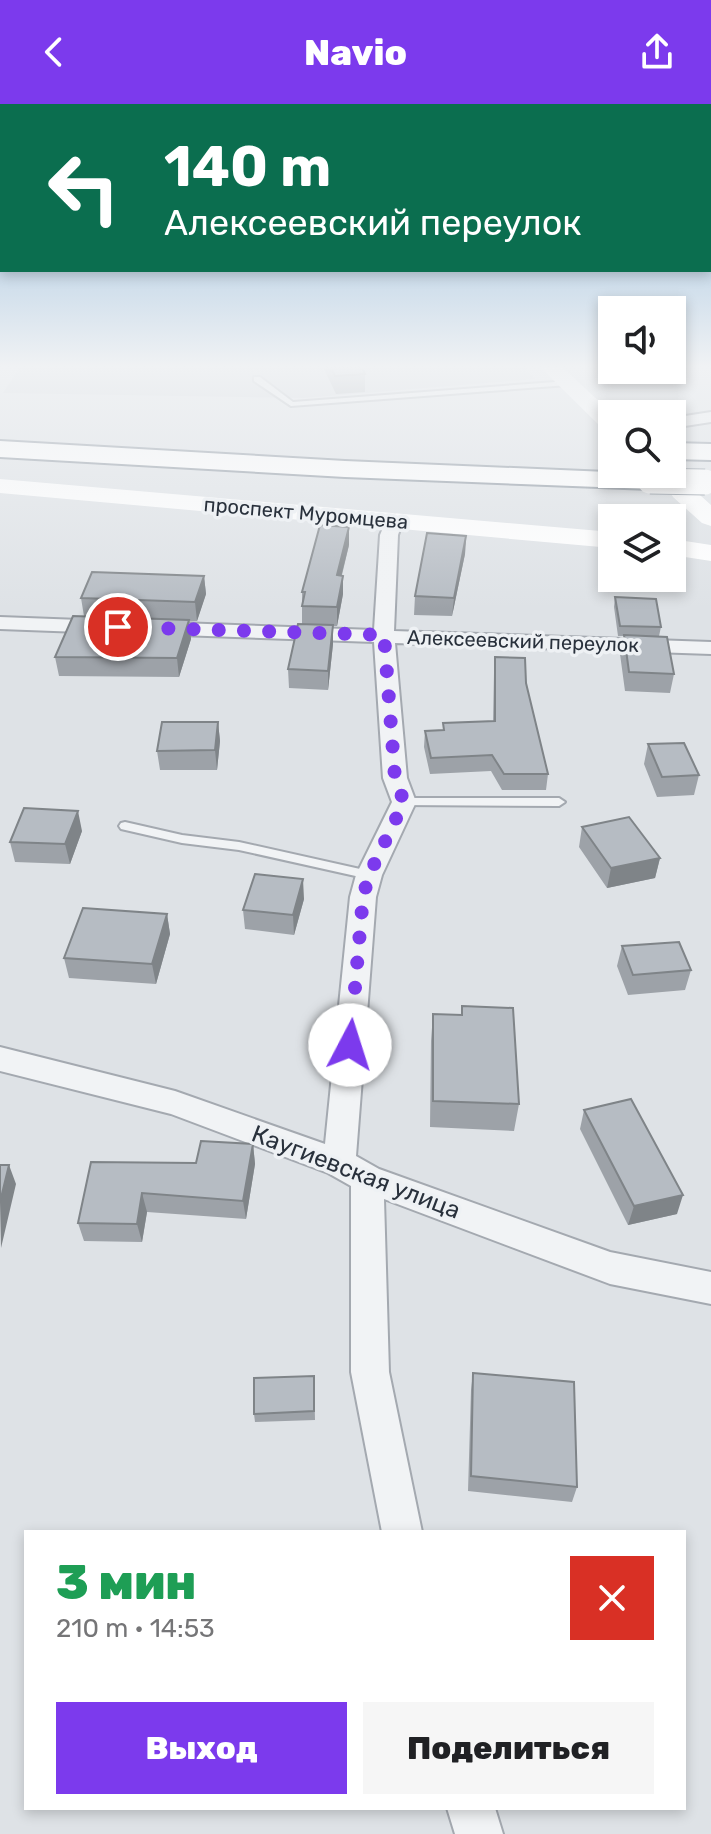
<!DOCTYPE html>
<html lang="ru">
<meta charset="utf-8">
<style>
:root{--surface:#fff;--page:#f6f6f6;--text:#202124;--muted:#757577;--accent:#7c3aed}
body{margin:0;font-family:Rubik,sans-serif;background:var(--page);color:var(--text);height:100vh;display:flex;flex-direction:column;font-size:30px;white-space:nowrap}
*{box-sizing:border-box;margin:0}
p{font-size:26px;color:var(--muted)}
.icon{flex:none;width:44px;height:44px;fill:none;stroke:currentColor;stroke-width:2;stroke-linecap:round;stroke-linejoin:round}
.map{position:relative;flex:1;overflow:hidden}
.side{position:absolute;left:24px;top:1426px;width:662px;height:280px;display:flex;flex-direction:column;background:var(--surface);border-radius:0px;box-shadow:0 4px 12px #0003}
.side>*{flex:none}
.top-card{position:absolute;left:0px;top:0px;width:712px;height:168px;box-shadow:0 4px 12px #0003;background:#0b6e4f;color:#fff;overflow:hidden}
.buttons{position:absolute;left:598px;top:192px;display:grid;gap:16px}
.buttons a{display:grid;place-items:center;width:88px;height:88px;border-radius:0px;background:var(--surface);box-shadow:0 4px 12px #0003;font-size:40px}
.pin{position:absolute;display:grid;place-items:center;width:68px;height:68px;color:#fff;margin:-34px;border:4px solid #fff;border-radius:50%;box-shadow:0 2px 8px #0007}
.me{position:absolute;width:88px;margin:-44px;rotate:5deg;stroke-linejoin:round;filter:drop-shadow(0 0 6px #0008)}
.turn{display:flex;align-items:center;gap:28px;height:168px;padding:0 32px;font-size:36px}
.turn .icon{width:104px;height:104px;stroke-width:2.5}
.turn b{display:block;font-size:56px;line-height:68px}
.round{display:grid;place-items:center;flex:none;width:84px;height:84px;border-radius:0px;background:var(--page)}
.headline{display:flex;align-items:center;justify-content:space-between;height:136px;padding:0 32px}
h1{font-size:48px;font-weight:800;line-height:60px;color:#1e9e55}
.primary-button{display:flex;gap:16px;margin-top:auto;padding:16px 32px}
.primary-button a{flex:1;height:92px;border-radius:0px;background:var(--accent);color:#fff;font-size:32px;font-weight:800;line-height:92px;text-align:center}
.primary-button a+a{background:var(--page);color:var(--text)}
header{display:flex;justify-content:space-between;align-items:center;height:104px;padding:0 32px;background:var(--accent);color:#fff;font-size:36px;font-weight:800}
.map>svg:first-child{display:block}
</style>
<header><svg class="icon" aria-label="back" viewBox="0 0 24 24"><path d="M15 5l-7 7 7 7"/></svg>Navio<svg class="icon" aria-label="share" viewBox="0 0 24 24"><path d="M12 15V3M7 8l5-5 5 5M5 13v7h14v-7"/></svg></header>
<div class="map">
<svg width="711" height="1730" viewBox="0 0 711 1730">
<rect width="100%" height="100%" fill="#dee2e6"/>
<path fill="#cdd2d8" d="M20 263H524L535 275 303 294 3 289Z"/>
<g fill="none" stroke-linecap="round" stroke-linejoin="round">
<defs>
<path id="lane" d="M254 273H260L293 298 568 277 572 279 568 281 291 302 254 277Z
M404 694H559L565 698 559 702 400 701 398 698Z
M125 718 182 731 239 738 369 767 375 771 369 775 239 746 182 739 121 725 119 722 121 719Z"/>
<path id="street" d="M711 308V318L672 324V314Z
M394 411 403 416 398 431 394 527 711 538V550L395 539 407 674 416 698 382 771 376 793 356 1052 379 1065 610 1148 711 1168V1200L610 1180 384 1095 389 1268 422 1428H382L351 1268V1082L328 1069 171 1010 0 967V943L175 987 325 1040 350 793 356 771 392 698 383 674 374 538 152 530 142 524 152 518 374 526 380 431 388 412Z
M0 513 107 517 117 523 107 529 0 525Z
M447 1704H495L503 1730H455Z"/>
<path id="highway" d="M0 337 345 357 654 370 663 377 659 383 650 385 345 373 0 353Z
M672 339 711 340V356L672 355Z"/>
</defs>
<use href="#lane" stroke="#a4a9b0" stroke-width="4"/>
<use href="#street" stroke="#a4a9b0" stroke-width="4"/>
<use href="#highway" stroke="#87919c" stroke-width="4"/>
<use href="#lane" fill="#f1f3f5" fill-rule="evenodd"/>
<use href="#street" fill="#f1f3f5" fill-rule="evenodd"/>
<path fill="#fff" fill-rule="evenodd" d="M540 263H562L613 310 612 328 604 326Z
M0 375 612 428V444L0 389Z
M682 381 691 383 711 401V422L702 419 673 393 670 388 673 383Z
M672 435 711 441V457L672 451Z"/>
<use href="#highway" fill="#fff" fill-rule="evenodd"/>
<defs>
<path id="highway-bridge" d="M650 377 705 378"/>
</defs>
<use href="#highway-bridge" stroke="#87919c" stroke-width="27" stroke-linecap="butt"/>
<use href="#highway-bridge" stroke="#fff" stroke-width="25"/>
</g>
<path fill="#9da2a8" d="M323 263H362L365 270V288L336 290Z
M466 432 465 450 452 512 414 511 415 492Z
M349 441 342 471 343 472V490L337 522H333V540L328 586 289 584 288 565 302 520V488Z
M204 472 206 490 197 517H189L191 535 179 573 59 572 55 553 84 512 81 494Z
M615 493 661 523 659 532 674 570 670 589 625 587 620 550 624 532H618L614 503Z
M495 553 526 579 548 670 546 686H502L491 667 430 670 424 643 425 627 443 626 493 618 494 569Z
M218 618 220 637 217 666H160L157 647Z
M648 640 699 671 694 691 657 693 644 660Z
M582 723 660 754 655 774 607 784 579 743Z
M82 727 70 760 15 758 10 738Z
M304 795 294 831 245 825 243 806Z
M167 810 170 830 156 880 69 874 64 854Z
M622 842 691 866 685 886 628 891 617 862Z
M462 902 519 1000 514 1027 430 1023 431 937 433 910 461 911Z
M584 1006 677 1110 628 1121 580 1025Z
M253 1040 255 1060 246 1115 147 1108 142 1138 84 1137 78 1119 196 1059Z
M473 1269 577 1383 572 1398 468 1387 471 1286Z
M314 1272 315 1316 255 1318 254 1310Z"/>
<path fill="#7f8488" d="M349 423V441L337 489V471Z
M466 432 465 450 452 512 454 494Z
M204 472 206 490 197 517 195 498Z
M343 472V490L337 522V503Z
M189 516 191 535 179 573 177 554Z
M333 521V540L328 586V567Z
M218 618 220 637 217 666 215 646Z
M78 707 82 727 70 760 65 740Z
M660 754 655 774 607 784 611 764Z
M303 775 304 795 294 831 293 811Z
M167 810 170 830 156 880 152 860Z
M253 1040 255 1060 246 1115 243 1097Z
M9 1061 16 1080 1 1144 0 1098Z
M142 1089 147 1108 142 1138 137 1120Z
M683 1091 677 1110 628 1121 634 1102Z"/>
<path fill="#b6bcc3" stroke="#7f8488" stroke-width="2" d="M331 263H362L365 270 335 272Z
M320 421 349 423 337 471 343 472 337 503 302 502 305 488H302Z
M427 429 466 432 454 494 415 492Z
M92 468 204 472 195 498 81 494Z
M615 493 656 495 661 523 620 522Z
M73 512 189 516 177 554 55 553Z
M298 520 333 521 328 567 288 565Z
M624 531 667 533 674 570 629 568Z
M495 553 525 554 526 579 548 670H504L492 651 431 654 425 627 444 626 443 619 495 617Z
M162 618H218L215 646 157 647Z
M684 639 699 671 662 673 648 640Z
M24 704 78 707 65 740 10 738Z
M629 713 660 754 611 764 582 723Z
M255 770 303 775 293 811 243 806Z
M83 804 167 810 152 860 64 854Z
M679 838 691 866 633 871 622 842Z
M462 902 513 904 519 1000 433 997V910L462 911Z
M631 995 683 1091 634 1102 584 1006Z
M201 1037 253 1040 243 1097 142 1089 137 1120 78 1119 91 1058 196 1059Z
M0 1061H9L0 1098Z
M473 1269 574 1278 577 1383 471 1372Z
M314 1272V1307L254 1310V1274Z"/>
<linearGradient id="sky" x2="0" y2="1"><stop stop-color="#89b4d9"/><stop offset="0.52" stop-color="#f0f2f4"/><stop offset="1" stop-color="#f0f2f4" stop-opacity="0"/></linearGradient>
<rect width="711" height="505" fill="url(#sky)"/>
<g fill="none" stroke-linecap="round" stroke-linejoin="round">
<path stroke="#7c3aed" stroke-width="14" stroke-dasharray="0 25.2" d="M118 523 384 531 395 674 404 698 369 771 363 793 350 941"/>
</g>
<g text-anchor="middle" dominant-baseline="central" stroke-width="7" stroke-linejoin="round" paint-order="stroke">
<g font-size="20" fill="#29313c" stroke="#eef1f4">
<text transform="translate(306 409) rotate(5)">проспект Муромцева</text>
<text transform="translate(523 537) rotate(2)">Алексеевский переулок</text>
</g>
<g font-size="24" fill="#29313c" stroke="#eef1f4">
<text transform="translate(356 1068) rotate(21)">Каугиевская улица</text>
</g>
</g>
</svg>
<div class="buttons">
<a><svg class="icon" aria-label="sound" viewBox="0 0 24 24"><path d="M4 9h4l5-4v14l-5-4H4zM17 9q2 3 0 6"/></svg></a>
<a><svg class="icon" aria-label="search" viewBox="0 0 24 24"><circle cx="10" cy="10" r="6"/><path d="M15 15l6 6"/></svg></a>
<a><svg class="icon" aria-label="layers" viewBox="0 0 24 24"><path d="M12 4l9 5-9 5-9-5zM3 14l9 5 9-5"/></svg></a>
</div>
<div class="pin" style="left:118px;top:523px;background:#d93025"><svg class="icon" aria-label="arrive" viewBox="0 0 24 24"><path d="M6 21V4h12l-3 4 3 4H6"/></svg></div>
<svg class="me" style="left:350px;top:941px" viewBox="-20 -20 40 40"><circle r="19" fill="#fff"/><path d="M0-13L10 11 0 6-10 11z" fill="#7c3aed"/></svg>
<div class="top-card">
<div class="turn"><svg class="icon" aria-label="left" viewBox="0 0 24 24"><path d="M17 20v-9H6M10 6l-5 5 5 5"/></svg><div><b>140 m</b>Алексеевский переулок</div></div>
</div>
<section class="side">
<div class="headline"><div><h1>3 мин</h1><p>210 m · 14:53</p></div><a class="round" style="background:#d93025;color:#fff"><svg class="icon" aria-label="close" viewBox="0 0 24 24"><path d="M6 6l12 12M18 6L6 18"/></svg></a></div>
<div class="primary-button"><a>Выход</a><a>Поделиться</a></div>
</section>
</div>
